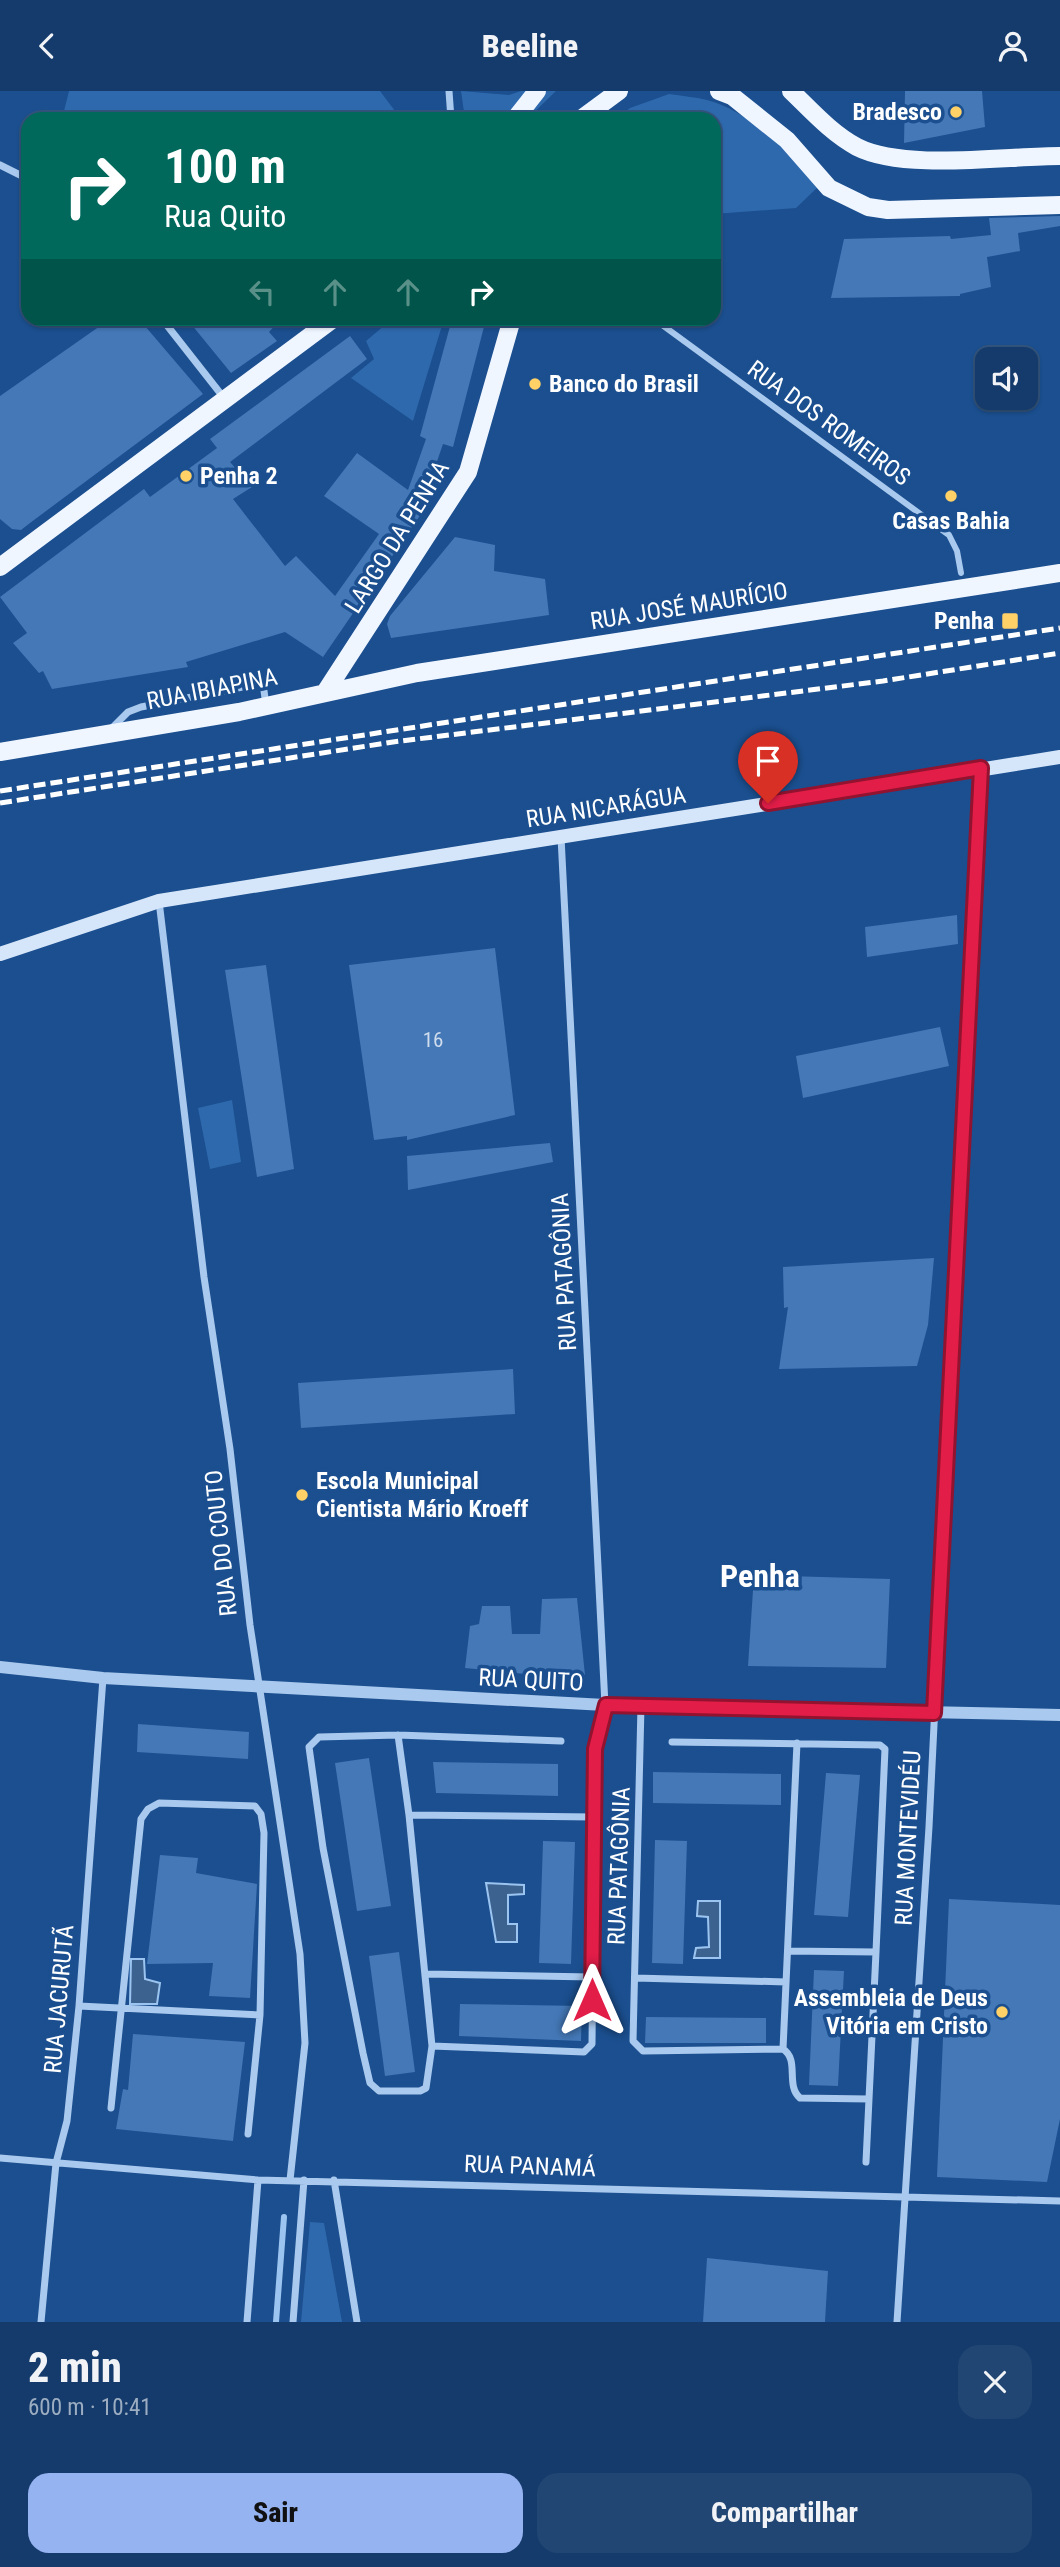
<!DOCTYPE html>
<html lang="pt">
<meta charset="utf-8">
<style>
:root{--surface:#143b6b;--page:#214673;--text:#f1f3f6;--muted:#9dadc1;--line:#33557e;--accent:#95b2f1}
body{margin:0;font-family:"Roboto Condensed",sans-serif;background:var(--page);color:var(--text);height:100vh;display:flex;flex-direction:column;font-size:26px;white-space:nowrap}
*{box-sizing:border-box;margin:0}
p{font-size:23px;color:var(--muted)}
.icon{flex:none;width:38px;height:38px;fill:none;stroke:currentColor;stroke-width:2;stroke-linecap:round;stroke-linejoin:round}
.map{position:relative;height:2231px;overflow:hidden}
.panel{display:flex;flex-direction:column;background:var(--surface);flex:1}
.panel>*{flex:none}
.guide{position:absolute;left:21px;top:21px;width:700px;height:214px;border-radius:21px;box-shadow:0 2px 5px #0004,0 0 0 2px var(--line);background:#00695c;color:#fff;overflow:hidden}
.controls{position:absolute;left:975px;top:256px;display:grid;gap:14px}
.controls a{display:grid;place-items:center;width:63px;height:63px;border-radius:14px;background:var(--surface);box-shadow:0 2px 5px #0004,0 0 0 2px var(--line);font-size:35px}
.pin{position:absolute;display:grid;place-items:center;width:60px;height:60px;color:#fff;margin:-72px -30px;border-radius:50% 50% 50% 0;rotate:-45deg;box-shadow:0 0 7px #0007}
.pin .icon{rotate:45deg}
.me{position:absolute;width:77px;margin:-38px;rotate:0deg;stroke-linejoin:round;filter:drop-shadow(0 0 5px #0008)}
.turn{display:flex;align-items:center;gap:24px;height:147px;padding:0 28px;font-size:32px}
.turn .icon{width:91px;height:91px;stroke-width:2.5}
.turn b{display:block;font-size:49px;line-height:60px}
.lanes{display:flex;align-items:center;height:66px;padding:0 28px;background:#0003;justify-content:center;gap:35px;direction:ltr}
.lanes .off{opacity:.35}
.round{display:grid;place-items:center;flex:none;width:74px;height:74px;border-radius:21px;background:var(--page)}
.head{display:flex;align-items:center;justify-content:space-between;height:119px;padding:0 28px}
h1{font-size:42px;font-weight:800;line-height:52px}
.action{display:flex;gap:14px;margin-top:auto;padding:14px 28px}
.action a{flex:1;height:80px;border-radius:21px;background:var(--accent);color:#111;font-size:28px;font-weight:800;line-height:80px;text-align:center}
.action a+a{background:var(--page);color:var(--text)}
header{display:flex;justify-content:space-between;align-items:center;height:91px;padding:0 28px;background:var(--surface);font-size:32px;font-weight:800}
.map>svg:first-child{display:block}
</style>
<header><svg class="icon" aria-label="back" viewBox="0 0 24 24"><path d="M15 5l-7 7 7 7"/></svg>Beeline<svg class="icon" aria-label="person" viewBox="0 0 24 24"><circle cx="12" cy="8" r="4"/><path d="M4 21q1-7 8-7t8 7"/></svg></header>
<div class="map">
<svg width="1060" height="2231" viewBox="0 0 1060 2231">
<rect width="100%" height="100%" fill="#1b4f8f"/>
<path fill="#2e69ad" d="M69 0H380L401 28H62Z
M461 0 509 4 521 0H556L527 28H465Z
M669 3C682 5 695 6 707 9 750 20 791 63 819 95L796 117 714 123V28H616L630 17Z
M392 228H444L413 330 351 287 374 268 366 250Z
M232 1009 241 1071 210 1078 198 1017Z
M310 2131 324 2132 342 2231H301Z"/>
<path fill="#3c6290" stroke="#9cc4f0" stroke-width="2" d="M486 1792 524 1794V1803L508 1804V1833H517V1851H496Z
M698 1810H720V1867H694L696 1857 709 1856 708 1826 697 1825Z
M131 1868H144L145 1888 160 1892 157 1913H130Z"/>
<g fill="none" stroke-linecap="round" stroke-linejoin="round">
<path stroke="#9cc4f0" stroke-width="6" d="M276 2231 284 2126"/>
</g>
<path fill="#4478b7" d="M905 0H982L985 36 904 52Z
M1060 125V135L1018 142 1020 160 987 166 991 196 960 203V205L831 207 844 148 950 145 951 148 991 144 989 127Z
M110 228H139L203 303 30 432 21 439 12 438 0 428V305Z
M187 228H281L269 241 277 250 231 282Z
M452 228H486L453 356 443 353 432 385 413 416 421 423 323 566 285 541 186 571 188 576 52 598 43 580 39 582 13 552 27 542 0 506 144 398 150 406 217 357 210 348 350 245 367 268 230 371 252 396 233 408 285 475 296 465 335 505 379 443 324 405 357 362 408 399 426 348 420 345Z
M455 446 495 454 494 480 545 488 549 524 391 547 387 533 390 525Z
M957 824 958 853 867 866 865 836Z
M495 857 515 1024 407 1049V1045L374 1049 349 874Z
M266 874 294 1078 257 1086 225 879Z
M940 936 949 975 803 1007 796 965Z
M550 1052 553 1071 408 1099 407 1065Z
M934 1167 928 1234 917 1275 779 1278 788 1216 784 1217 783 1176Z
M513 1278 515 1323 301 1337 298 1292Z
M754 1484 890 1488 886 1577 748 1575Z
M577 1507 585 1584H535L465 1577 470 1535 479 1533 482 1515H510L512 1543H540L542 1508Z
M138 1633 249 1641 248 1668 137 1661Z
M369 1667 391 1815 357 1820 335 1672Z
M433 1671 558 1673V1705L436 1702Z
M653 1681 781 1683V1714L653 1712Z
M826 1682 860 1684 848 1826 814 1824Z
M655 1749 687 1750 683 1873 652 1872Z
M543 1750 575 1751 571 1873 539 1872Z
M160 1764 198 1767 196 1782 257 1793 250 1907 209 1905 213 1872 147 1873Z
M949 1808 1060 1814V2028L1047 2091 937 2086Z
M399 1861 415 1981 385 1985 369 1865Z
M814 1879 844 1880 838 1995 809 1994Z
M460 1913 582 1915 581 1950 459 1945Z
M646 1926 766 1927V1952H645Z
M133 1943 245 1951 233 2050 116 2038 123 1998 128 1999Z
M707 2167 828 2180 825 2231H703Z"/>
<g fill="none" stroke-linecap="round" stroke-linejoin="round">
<path stroke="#a9c9ee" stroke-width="6" d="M654 228 949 444 957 460 961 482"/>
<path stroke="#a9c9ee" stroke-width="7" d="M449 0 451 28
M0 74 28 88
M162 228 224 307
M110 639 128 621 141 616 263 592 266 615
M561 746 605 1614 595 1658 592 1953 584 1961 432 1955 426 1997 420 2000H379L370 1992 363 1962 323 1757 309 1656 319 1646 398 1644 561 1650
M159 810 204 1186 230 1358 250 1534 300 1863 305 1952 290 2089
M641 1615 633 1950 643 1960 783 1958
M398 1644 409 1724 432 1955
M672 1651 880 1654 885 1658 876 1861 788 1860
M797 1652 783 1958C800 1969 785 1994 800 2007L869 2008
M409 1724 593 1726
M426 1883 592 1886
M635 1887 786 1891
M79 1915 260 1924
M111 2017 141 1728 148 1718 159 1712 255 1715 261 1723 264 1742 260 1924 248 2043
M0 2067 258 2089 1060 2110
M866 2071 876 1861
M334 2089 357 2231
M41 2231 56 2072 67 2030 79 1915 103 1587
M247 2231 258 2089
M293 2231 304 2089
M897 2231 929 1736 981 678"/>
<path stroke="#a9c9ee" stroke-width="12" d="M0 1576 103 1587 605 1614 1060 1624"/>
<path stroke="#d6e6fa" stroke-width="14" d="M0 863 159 810 1060 666"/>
<path stroke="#f0f6ff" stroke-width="18" d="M719 0 732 5 787 49 829 97 868 116 888 119 1060 114
M791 0C811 19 831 42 857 56 904 80 1005 65 1060 65
M515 28 537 0
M581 28 619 0
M0 476 333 228
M326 600 468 381 512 228
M0 661 239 621 417 582 1060 482"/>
<path stroke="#fff" stroke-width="5" stroke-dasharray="12 5" stroke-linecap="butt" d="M0 700 1060 537
M0 712 393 651 883 590 1060 562"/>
</g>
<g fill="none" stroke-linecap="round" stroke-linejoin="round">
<defs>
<path id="route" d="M592 1909 595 1658 606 1614 934 1622 981 677 768 712"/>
</defs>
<use href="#route" stroke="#92132f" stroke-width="18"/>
<use href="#route" stroke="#e11d48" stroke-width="12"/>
</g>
<g fill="#ffd166" stroke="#1b4f8f" stroke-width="2.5">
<circle cx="956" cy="21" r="7"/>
<circle cx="535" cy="293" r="7"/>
<circle cx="186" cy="385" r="7"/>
<circle cx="951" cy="405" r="7"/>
<rect x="1001" y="521" width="18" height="18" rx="3.5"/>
<circle cx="302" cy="1404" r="7"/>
<circle cx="1002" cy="1921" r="7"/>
</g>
<g text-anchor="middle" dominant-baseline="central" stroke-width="7" stroke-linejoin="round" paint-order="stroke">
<g font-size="21" fill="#d0dded">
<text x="433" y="949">16</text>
</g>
<g font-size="24" font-weight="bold" fill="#fff" stroke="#1b4f8f" text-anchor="end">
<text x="942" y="21">Bradesco</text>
<text x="549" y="293" text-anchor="start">Banco do Brasil</text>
<text x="200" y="385" text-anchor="start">Penha 2</text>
<text x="951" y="430" text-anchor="middle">Casas Bahia</text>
<text x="994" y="530">Penha</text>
<text x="316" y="1390" text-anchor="start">Escola Municipal<tspan x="316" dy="28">Cientista Mário Kroeff</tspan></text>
<text x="988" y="1907">Assembleia de Deus<tspan x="988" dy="28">Vitória em Cristo</tspan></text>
</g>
<g font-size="24" fill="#fff" stroke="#1b4f8f">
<text transform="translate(829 332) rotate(36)">RUA DOS ROMEIROS</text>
<text transform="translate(397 446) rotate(-58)">LARGO DA PENHA</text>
<text transform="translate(689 515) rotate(-9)">RUA JOSÉ MAURÍCIO</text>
<text transform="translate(212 598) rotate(-11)">RUA IBIAPINA</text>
<text transform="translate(606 716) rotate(-9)">RUA NICARÁGUA</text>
<text transform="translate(564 1181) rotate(-93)">RUA PATAGÔNIA</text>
<text transform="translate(221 1452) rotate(-96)">RUA DO COUTO</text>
<text transform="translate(531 1589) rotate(3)">RUA QUITO</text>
<text transform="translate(908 1747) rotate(-87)">RUA MONTEVIDÉU</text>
<text transform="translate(619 1775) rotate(-88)">RUA PATAGÔNIA</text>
<text transform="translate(59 1908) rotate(-85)">RUA JACURUTÃ</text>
<text transform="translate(530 2075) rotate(2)">RUA PANAMÁ</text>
</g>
<g font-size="32" font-weight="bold" fill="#fff" stroke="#1b4f8f">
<text x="760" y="1485">Penha</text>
</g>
</g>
</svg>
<div class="controls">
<a><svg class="icon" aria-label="sound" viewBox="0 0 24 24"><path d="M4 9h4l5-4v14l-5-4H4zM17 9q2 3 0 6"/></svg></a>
</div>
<div class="pin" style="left:768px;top:712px;background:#d93025"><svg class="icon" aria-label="arrive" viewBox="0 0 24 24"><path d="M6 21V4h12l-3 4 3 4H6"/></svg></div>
<svg class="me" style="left:592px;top:1909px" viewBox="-20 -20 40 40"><path d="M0-17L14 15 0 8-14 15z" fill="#e11d48" stroke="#fff" stroke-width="4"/></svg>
<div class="guide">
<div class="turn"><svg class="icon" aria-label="right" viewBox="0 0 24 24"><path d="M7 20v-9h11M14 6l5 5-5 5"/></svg><div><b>100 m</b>Rua Quito</div></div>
<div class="lanes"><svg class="icon off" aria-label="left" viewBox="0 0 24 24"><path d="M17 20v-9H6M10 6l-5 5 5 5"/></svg><svg class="icon off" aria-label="ahead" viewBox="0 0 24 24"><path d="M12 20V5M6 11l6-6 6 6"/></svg><svg class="icon off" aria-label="ahead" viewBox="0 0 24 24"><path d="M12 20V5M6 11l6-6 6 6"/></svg><svg class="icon" aria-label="right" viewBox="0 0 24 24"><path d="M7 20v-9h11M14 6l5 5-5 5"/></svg></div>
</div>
</div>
<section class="panel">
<div class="head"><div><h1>2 min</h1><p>600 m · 10:41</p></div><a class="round"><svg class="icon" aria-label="close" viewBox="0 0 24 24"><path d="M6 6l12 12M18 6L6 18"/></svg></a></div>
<div class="action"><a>Sair</a><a>Compartilhar</a></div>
</section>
